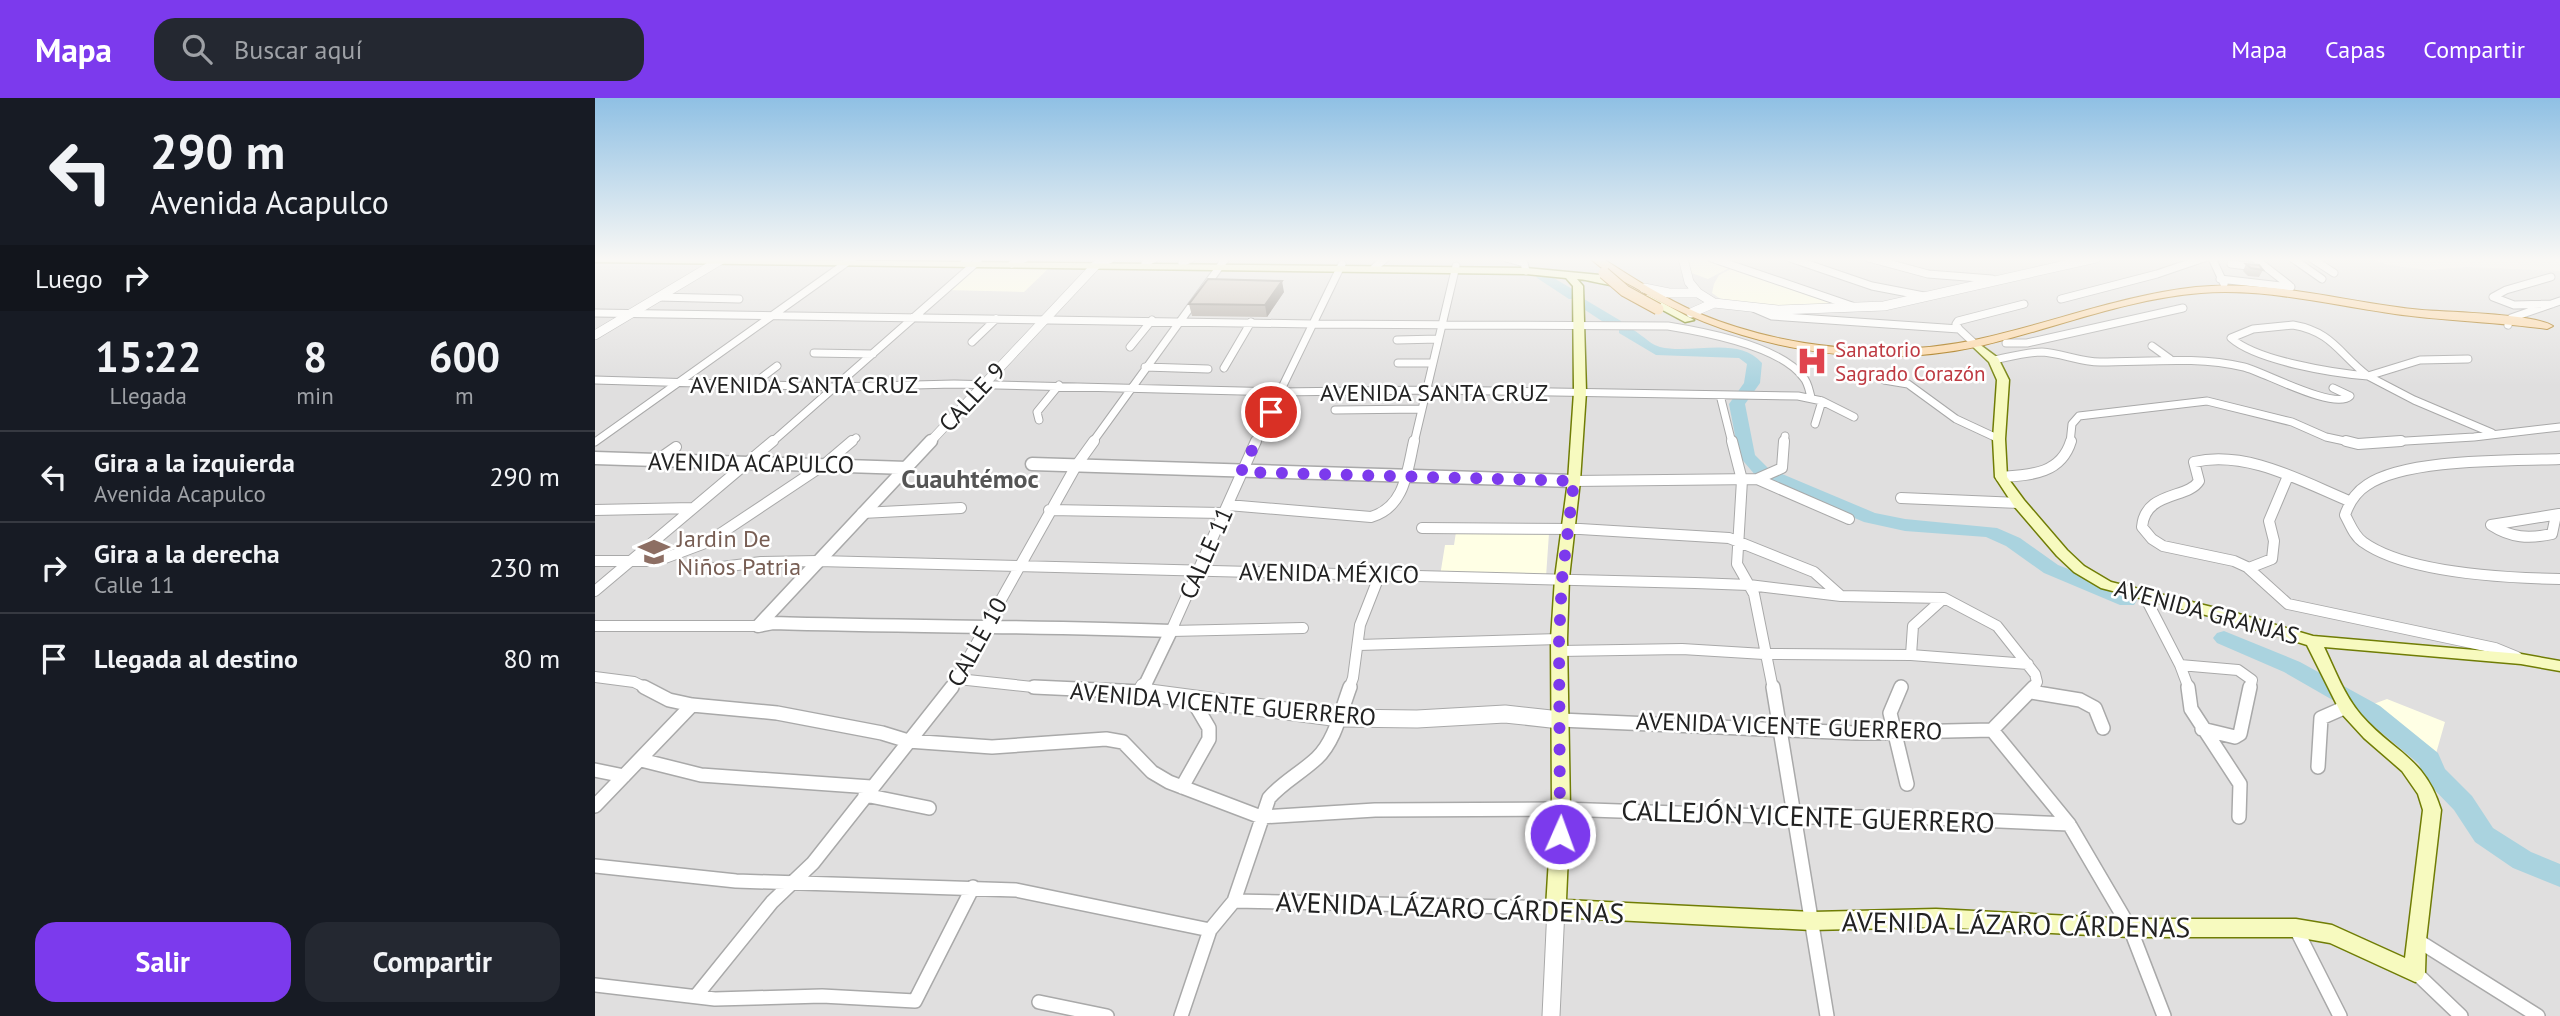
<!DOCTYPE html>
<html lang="es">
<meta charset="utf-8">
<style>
:root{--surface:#171b24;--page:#242831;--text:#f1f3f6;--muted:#9ea1a6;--line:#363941;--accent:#7c3aed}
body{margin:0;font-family:"PT Sans",sans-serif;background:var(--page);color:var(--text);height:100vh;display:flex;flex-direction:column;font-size:26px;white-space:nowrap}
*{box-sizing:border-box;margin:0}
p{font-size:23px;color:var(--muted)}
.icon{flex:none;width:38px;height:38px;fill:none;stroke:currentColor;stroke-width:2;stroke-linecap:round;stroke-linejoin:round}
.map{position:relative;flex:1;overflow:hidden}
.panel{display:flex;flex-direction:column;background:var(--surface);width:595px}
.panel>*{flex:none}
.hud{background:#171b24;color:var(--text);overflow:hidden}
.pin{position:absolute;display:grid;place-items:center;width:60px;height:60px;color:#fff;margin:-30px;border:4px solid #fff;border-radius:50%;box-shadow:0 2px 7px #0007}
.me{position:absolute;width:77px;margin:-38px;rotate:2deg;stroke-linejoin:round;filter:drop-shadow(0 0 5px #0008)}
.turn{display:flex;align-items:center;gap:24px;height:147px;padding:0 35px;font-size:32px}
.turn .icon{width:91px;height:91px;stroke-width:2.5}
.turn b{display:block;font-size:49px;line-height:60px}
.then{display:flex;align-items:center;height:66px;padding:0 35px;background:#0003;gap:14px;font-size:26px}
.eta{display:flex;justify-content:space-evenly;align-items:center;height:119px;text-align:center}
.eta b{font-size:42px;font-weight:700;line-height:49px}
.action{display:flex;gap:14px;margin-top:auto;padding:14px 35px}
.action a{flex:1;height:80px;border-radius:21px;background:var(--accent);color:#fff;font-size:28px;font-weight:700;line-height:80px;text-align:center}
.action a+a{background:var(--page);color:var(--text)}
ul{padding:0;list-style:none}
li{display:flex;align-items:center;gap:21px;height:91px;padding:0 35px;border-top:2px solid var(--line)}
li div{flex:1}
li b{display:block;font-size:26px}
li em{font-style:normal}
header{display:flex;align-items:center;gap:42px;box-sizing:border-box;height:98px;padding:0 35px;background:var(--accent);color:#fff}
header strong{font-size:33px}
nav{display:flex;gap:38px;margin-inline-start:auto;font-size:24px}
.search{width:490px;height:63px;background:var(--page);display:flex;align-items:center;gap:18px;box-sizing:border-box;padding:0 24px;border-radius:21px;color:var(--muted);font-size:26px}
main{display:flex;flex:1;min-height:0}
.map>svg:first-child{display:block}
</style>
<header>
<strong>Mapa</strong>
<div class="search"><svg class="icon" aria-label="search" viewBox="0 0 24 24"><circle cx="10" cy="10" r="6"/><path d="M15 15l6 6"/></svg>Buscar aquí</div>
<nav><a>Mapa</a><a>Capas</a><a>Compartir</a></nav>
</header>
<main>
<section class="panel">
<div class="hud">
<div class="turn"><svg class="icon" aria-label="left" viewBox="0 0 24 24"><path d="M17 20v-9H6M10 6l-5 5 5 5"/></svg><div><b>290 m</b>Avenida Acapulco</div></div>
<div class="then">Luego<svg class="icon" aria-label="right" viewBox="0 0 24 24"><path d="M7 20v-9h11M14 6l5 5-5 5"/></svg></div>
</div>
<div class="eta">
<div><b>15:22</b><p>Llegada</p></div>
<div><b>8</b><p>min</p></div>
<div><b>600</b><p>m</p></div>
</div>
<ul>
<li><svg class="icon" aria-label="left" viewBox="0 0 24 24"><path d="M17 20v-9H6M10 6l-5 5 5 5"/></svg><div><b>Gira a la izquierda</b><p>Avenida Acapulco</p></div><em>290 m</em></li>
<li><svg class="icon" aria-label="right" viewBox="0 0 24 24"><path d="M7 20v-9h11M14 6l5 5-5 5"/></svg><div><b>Gira a la derecha</b><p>Calle 11</p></div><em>230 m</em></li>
<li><svg class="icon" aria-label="arrive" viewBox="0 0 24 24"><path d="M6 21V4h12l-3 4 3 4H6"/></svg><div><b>Llegada al destino</b></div><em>80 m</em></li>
</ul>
<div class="action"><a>Salir</a><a>Compartir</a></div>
</section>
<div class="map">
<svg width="1965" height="918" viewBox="0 0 1965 918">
<rect width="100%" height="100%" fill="#f2efe9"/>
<path fill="#e0dfdf" d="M0 160H1773L1794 167 1833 172 1871 169 1965 173V918H0Z"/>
<path fill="#ffffe5" d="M1091 160H1113L1138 168 1113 181 1094 174Z
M381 167 456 168 429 194 351 192Z
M1140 169 1257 209 1188 210 1127 202 1117 195 1119 186 1124 177Z
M861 434 954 435 951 479 845 478 850 447H859Z
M1792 601 1850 624 1840 659 1773 608Z"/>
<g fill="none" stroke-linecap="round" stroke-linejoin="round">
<path fill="#aad3df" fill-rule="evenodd" d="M947 173 984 195V201H974L942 180 941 177Z
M989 201 1026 223V228C1042 229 1051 245 1065 249 1097 257 1143 237 1167 265L1165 285 1150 306 1160 357 1173 370 1280 415 1310 421 1402 430 1425 440 1463 467 1539 497 1542 502 1539 507H1525L1449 475 1411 448 1391 439 1310 433 1269 424 1161 378 1144 358 1134 306 1149 285 1152 266 1144 260 1061 257 1024 235V230L1016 229 984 208V202Z
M1629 533 1705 564 1785 608 1843 655 1850 671 1877 698 1898 730 1936 754 1965 766V789L1918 770 1880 744 1859 712 1830 682 1824 666 1769 620 1689 574 1622 545 1618 540 1622 535Z"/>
<defs>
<path id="minor-far2" d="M911 160 929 165 931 173
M1116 160 1260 209
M1195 160 1277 188 1329 198
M1274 160 1333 176 1397 181
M1617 160 1629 186
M1659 160 1694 187
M1697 160 1727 181
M1716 160 1739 175
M369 165 375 160
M550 165 560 160
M587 165 597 160
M417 166 431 160
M1636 166 1661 169
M779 170 791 160
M1956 179 1911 192 1898 199 1919 207 1957 206
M1625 181 1696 189
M63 199 144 201
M1466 201 1562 176 1609 160
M1156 209 1177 218 1364 231
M0 215 717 226 1073 228C1110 234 1185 248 1208 279 1213 284 1214 292 1216 299
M1698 227C1738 234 1744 256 1773 278 1738 275 1662 263 1636 240L1658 231Z
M1913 227 1916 220 1965 203
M1364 231 1361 226 1363 223 1429 206
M1364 231 1380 246
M802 242 843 241
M377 244 401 221
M1411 245H1432L1588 210
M1557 248 1575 261
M535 249 557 222
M219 255 278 256
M1399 262C1414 259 1432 254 1447 254 1466 255 1485 264 1505 264 1554 264 1601 258 1649 269 1669 274 1740 313 1755 298L1738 290
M803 265H838
M550 269 613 271
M629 270 656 224
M1773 278 1819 302 1897 335
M1773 278 1825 262 1873 261
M0 282 240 289 359 286 686 294 832 292 1203 298 1227 303 1220 326
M1289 282 1313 286 1361 321 1404 341
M157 287 182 268
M1125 297 1137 345
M1227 303 1259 319
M740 312 826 311
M444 322 442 314 464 287
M0 344 258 160
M176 345 383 163
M255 345 261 340
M497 345 631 160
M660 345 747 166
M819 345 861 168
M1189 345 1190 338
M1475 345 1477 326 1484 318 1612 303 1697 324 1731 339 1759 345
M1777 345 1879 339 1965 329"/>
<path id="minor-far1" d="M661 343 576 533 708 530
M1137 343 1147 382 1142 466 1159 496 1178 591
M1751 343 1763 346 1806 343
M1965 361C1916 363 1812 360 1772 387 1761 394 1754 405 1750 417 1755 426 1759 438 1768 444 1811 475 1912 480 1965 481
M61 363 81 349
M1406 379C1436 377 1466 376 1476 343
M1162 381 1187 370 1189 343
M979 383 1162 381 1254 421
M1306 400 1424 405
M1754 403C1706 383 1652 352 1599 364L1604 383C1593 401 1550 393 1547 429L1557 441 1568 448 1639 463 1652 469 1693 506 1900 550 1922 559
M633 407 776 419C810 409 812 374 819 343
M0 412 98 410
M454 412 628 415
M267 415 366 410
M1896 427C1916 440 1934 441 1957 436L1961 417
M1896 427 1964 416
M827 430 985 431 1134 440 1219 474 1246 498
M0 463H62L113 444 230 366 257 343
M119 470 166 464 223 463 1100 485 1154 487 1246 498 1349 500 1402 528 1440 576 1442 584 1438 591
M1654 470 1677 461 1679 443 1674 423 1693 378
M0 493 178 343
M1550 499 1585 567 1594 591
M0 528H163
M764 547 964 541
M965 553 1087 551 1169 556 1316 557 1433 566
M1316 557 1318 528 1349 500
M1585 567 1643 572 1657 582 1655 591
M0 579 39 584 53 591
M363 581 457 591
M356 591 481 368 499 343
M754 591 758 580 765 527 785 476"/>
<path id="minor" d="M49 589 74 602 97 607 182 615 287 635 313 643 397 649 511 641 528 644 557 674 574 684 666 719 780 712 966 711 1198 719H1312L1474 726
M439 589 547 594
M1178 589 1232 918
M1306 589 1295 615 1312 686
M1439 589 1397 632 1474 726 1535 830 1569 918
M1593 589 1596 611 1645 686 1644 719
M1436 594 1485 602 1500 610 1508 630
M965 622 1261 635 1397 632
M1607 631 1640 639 1645 636 1655 589
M46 662 106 677 276 689
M1723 669 1726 620 1751 609
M0 672 29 678
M587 689 614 641V630L597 601
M270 697 334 710
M0 708 97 607
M0 768 141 783 421 792 615 832
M639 803 961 810
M1701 831 1745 918
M1822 842 1943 918
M1820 874 1866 918
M0 887 120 901 227 898 320 903 378 789
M101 898 177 804 218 765 357 589
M444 904 512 918
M586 918 615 832 639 803 674 700C688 684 706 675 722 660 740 643 746 613 755 589"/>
<path id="tertiary-far2" d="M1088 160 1094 184 1103 195 1119 205 1183 212 1289 208 1501 160
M1049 190 1074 195H1103
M1096 215 1119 205
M0 237 129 160
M334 345 501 167 516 160"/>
<path id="tertiary-far1" d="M0 360 312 370
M437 366 979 383
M163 528 178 525C311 529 443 528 576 533L548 591
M163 528 336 343"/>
<path id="tertiary" d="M549 589 547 594 745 620 822 621 910 616 965 622
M956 918 961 810"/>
<path id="secondary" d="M0 160 931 170 1005 177 1026 184V188C1012 188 997 182 982 181L988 188 991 294 985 383 974 480 972 541 975 711 971 802 1217 814 1341 811 1535 821H1701L1737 827 1810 860 1828 712 1823 696 1807 673 1769 640 1746 615 1712 547 1634 523 1506 490 1479 474 1462 458 1419 408 1400 379 1398 341 1402 282 1394 264 1375 246 1380 243 1403 260 1414 282 1410 341 1412 379 1429 402 1472 452 1489 468 1516 484 1637 514 1718 538 1926 556 1965 563V573L1926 566 1729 549C1740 572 1749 597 1766 617 1798 654 1830 659 1846 712L1831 842 1830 874 1827 881 1820 884 1735 845 1701 839H1535L1341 829 1217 832 961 819 954 816 951 810 957 711 956 541 960 480 973 383 979 294 978 188 971 180 931 176 0 164Z
M1047 197H1053L1099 222 1090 224 1047 201Z"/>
<path id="primary" d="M995 160H1007C1038 180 1069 200 1103 215 1189 251 1294 261 1384 241 1457 225 1527 197 1601 189 1677 181 1752 205 1827 212 1852 214 1942 216 1958 228L1952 231C1901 224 1850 223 1800 216 1735 207 1671 190 1606 195 1530 201 1458 231 1385 248 1270 274 1139 250 1039 189 1024 181 1007 172 995 160Z"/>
</defs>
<use href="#minor-far2" stroke="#a9a9a9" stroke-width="9"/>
<use href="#minor-far1" stroke="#a9a9a9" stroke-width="12"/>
<use href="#minor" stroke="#a9a9a9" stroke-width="16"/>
<use href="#tertiary-far2" stroke="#a9a9a9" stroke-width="10"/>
<use href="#tertiary-far1" stroke="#a9a9a9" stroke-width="15"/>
<use href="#tertiary" stroke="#a9a9a9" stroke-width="19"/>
<use href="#secondary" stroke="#707d05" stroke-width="3"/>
<use href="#primary" stroke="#a06b00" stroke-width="2"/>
<use href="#minor-far2" stroke="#fff" stroke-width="7"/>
<use href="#minor-far1" stroke="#fff" stroke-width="10"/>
<use href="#minor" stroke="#fff" stroke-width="13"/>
<use href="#tertiary-far2" stroke="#fff" stroke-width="9"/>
<use href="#tertiary-far1" stroke="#fff" stroke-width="12"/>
<use href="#tertiary" stroke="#fff" stroke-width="17"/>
<use href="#secondary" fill="#f7fabf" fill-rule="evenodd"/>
<use href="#primary" fill="#fcd6a4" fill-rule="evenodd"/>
<defs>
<path id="primary-bridge" d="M1009 175 1030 193 1063 211"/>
</defs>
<use href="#primary-bridge" stroke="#a06b00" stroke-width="13" stroke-linecap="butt"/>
<use href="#primary-bridge" stroke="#fcd6a4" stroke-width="11"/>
</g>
<path fill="#aba49e" d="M1651 166 1668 172 1664 179 1653 178 1648 173Z
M689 194 672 219 597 218 594 206Z"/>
<path fill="#8b8681" d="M687 183 689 194 672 219 670 207Z"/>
<path fill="#c7bfb8" stroke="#8b8681" stroke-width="2" d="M1651 166 1664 167 1668 172 1656 170Z
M613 181 687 183 670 207 594 206Z"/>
<linearGradient id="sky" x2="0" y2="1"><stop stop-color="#8fc0e4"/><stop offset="0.56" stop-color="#f9f8f5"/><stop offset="1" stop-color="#f9f8f5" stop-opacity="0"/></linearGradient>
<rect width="1965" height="288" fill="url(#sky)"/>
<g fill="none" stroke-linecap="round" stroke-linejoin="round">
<path stroke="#7c3aed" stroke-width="12" stroke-dasharray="0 21.6" d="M676 314 646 374 979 383 967 481 964 541 965 736"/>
</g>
<defs>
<symbol id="hospital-bare" viewBox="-9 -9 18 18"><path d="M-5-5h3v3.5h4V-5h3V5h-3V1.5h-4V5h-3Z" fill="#e0444e" stroke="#fff" stroke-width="2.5" paint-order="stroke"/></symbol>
<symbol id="school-bare" viewBox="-9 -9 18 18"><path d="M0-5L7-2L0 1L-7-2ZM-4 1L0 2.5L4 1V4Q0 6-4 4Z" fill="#8d6e63" stroke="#fff" stroke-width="2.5" paint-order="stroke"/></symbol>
</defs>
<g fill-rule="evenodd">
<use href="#hospital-bare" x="1195" y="241" width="44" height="44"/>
<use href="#school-bare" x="37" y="432" width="44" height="44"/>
</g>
<g text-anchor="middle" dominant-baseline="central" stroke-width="5" stroke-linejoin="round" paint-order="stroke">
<g font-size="21" fill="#be3a42" stroke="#fff" text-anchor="start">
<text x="1240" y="251">Sanatorio<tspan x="1240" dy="24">Sagrado Corazón</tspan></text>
</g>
<g font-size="24" fill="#222" stroke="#fff">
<text x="209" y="286">AVENIDA SANTA CRUZ</text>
<text x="839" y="294">AVENIDA SANTA CRUZ</text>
<text transform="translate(377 299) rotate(-47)">CALLE 9</text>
<text transform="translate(156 365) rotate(1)">AVENIDA ACAPULCO</text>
<text transform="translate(611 455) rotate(-66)">CALLE 11</text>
<text transform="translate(734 475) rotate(1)">AVENIDA MÉXICO</text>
<text transform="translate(1612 514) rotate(15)">AVENIDA GRANJAS</text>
<text transform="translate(382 544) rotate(-61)">CALLE 10</text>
<text transform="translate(628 606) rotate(5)">AVENIDA VICENTE GUERRERO</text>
<text transform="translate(1194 628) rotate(2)">AVENIDA VICENTE GUERRERO</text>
</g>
<g font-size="24" fill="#785e54" stroke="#fff" text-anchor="start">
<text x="82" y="440">Jardin De<tspan x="82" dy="28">Niños Patria</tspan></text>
</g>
<g font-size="26" font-weight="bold" fill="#555" stroke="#fff">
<text x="375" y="380">Cuauhtémoc</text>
</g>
<g font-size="28" fill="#222" stroke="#fff">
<text transform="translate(1213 718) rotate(2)">CALLEJÓN VICENTE GUERRERO</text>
<text transform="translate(855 809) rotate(2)">AVENIDA LÁZARO CÁRDENAS</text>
<text transform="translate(1421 826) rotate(1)">AVENIDA LÁZARO CÁRDENAS</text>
</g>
</g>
</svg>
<div class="pin" style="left:676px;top:314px;background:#d93025"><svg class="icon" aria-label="arrive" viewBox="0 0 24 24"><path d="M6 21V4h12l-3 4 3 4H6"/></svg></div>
<svg class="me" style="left:965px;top:736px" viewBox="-20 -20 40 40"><circle r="17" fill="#7c3aed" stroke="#fff" stroke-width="3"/><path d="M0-11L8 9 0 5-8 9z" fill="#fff"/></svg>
</div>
</main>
